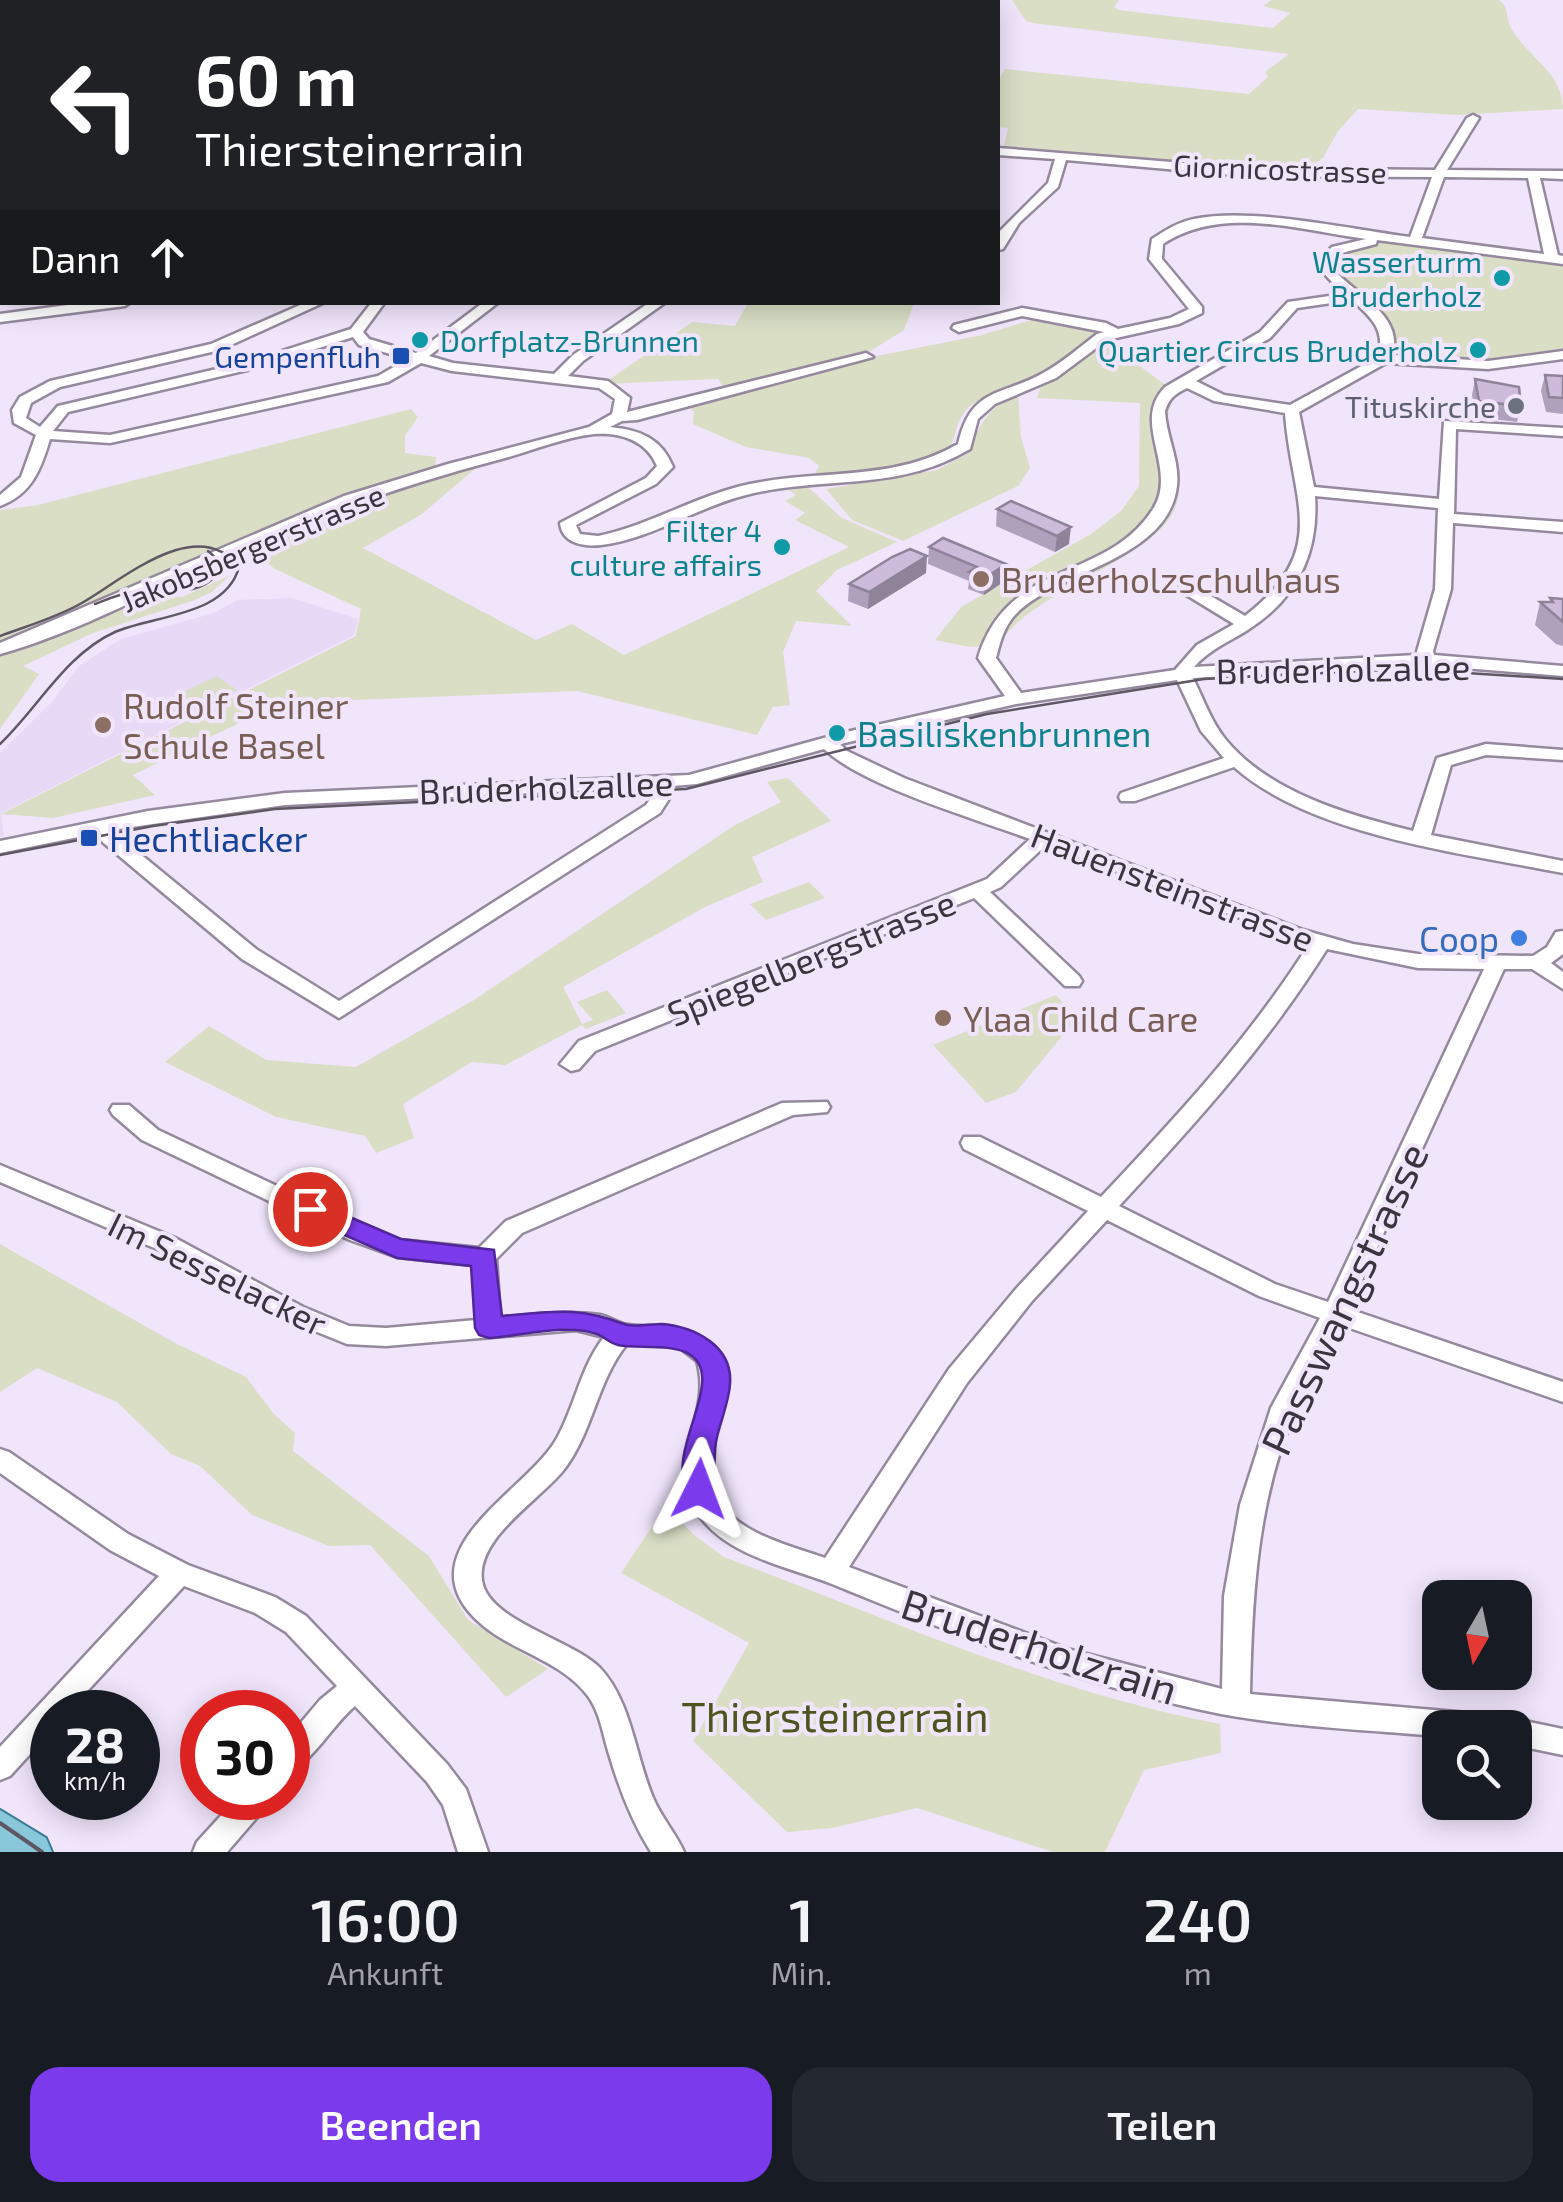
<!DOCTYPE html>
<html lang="de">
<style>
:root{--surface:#171b24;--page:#242831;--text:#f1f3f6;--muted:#9ea1a6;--accent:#7c3aed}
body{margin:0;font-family:"Exo 2",sans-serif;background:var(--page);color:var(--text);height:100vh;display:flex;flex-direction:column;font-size:38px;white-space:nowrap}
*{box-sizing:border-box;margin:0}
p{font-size:32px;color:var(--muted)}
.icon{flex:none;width:55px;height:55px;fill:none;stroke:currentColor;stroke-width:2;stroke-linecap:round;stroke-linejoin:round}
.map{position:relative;height:1852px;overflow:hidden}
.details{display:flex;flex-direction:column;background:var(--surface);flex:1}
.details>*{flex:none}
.banner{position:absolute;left:0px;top:0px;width:1000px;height:305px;box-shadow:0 5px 25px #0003;background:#202124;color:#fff;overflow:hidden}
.needle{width:65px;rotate:189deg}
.controls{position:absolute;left:1422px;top:1580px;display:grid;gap:20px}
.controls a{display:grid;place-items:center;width:110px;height:110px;border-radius:20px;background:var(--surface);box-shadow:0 5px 25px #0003;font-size:50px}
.speed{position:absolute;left:30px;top:1690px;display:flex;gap:20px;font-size:50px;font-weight:700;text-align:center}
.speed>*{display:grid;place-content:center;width:130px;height:130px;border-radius:50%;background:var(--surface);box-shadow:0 5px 25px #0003;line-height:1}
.speed small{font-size:25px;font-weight:400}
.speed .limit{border:15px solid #d22;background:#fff;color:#111}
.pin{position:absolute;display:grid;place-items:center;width:85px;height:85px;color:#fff;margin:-42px;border:5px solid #fff;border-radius:50%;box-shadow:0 2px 10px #0007}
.me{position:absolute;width:110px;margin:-55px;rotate:3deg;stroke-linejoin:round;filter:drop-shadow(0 0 8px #0008)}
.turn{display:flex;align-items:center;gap:35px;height:210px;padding:0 30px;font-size:45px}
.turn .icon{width:130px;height:130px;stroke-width:2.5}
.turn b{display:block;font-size:70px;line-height:85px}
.then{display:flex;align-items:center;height:95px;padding:0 30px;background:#0003;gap:20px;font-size:38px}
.eta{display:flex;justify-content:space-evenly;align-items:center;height:170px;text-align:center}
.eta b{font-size:60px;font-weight:600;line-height:70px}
.button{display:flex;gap:20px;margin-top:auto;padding:20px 30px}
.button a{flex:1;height:115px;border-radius:30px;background:var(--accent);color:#fff;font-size:40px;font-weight:600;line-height:115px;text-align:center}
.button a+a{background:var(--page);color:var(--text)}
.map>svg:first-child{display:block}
</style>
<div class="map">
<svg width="1563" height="1852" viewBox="0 0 1563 1852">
<rect width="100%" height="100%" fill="#f1e5fc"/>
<path fill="#e8d9f6" d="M292 598 358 619 354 635 1 813 4 836 0 837V753L51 703 79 666 121 639 214 613 237 600Z"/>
<path fill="#d9dec5" d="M1012 0H1119L1114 7 1118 10 1273 28 1290 13 1263 6 1272 0H1499C1510 8 1505 17 1511 28 1527 57 1563 72 1563 109L1458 115 1358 109 1338 131 1323 158 1307 169 1235 167 1004 146 1008 128 998 127V81L1005 69 1249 94 1268 77 1265 72 1289 54 1033 23 1026 21Z
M1375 240 1563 263V355L1488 365 1395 356 1389 334 1328 270 1337 250Z
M748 303H914L904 330 861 357 724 388 718 379 603 384 692 322 735 326Z
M1044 316 1106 327 1104 340 1175 392C1173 401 1167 412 1168 421 1169 445 1182 473 1178 498 1168 558 1037 584 998 645L970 647 935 640 961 607 1091 534 1121 511 1139 486 1140 403 1037 398 1041 386C1017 391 977 392 963 414 953 428 958 444 942 453 910 469 849 475 813 478L819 466 809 458 746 447 693 424 694 412 686 404 857 360 982 335Z
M1018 396 1021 437 1030 468 1018 486 903 541 852 520 826 489 937 470 969 453C980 424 988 406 1018 396Z
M411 409 418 417 405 436V453L436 457 435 469 477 467 422 514 363 548 536 640 572 624 624 655 849 547 795 520 805 513 785 501 796 495 789 490 808 487 842 518 897 542 837 570 816 591 852 626 796 621 783 652 790 705 773 707 757 735 577 691 327 701 245 720 133 775 155 795 53 818 1 814 356 636 361 609 275 569 250 549 149 596 182 597 229 576 212 592 192 601 93 633 23 666 39 674 0 729V510L38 505Z
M217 676 237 690 171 721 151 707Z
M788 778 831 821 752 857 763 882 705 907 563 987 582 1024 593 1020 577 1002 607 990 626 1013 586 1029 582 1025 505 1065 472 1062 403 1104 414 1138 376 1153 365 1136 276 1117 165 1062 209 1026 266 1060 356 1067 474 1000 735 825 781 802 767 782Z
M809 882 825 898 766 920 750 904Z
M1056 995 1077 1018 1016 1092 986 1103 933 1045Z
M0 1244 175 1343 246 1377 273 1413 295 1433 293 1451 429 1556 468 1620 548 1669 506 1697 370 1545 329 1546 252 1515 200 1466 171 1454 117 1402 37 1368 0 1392Z
M666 1506 694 1535 724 1557C887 1618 1049 1692 1220 1724L1221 1753 1144 1770 1105 1852H1053L917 1808 832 1828 787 1832 693 1741 749 1643 621 1573Z"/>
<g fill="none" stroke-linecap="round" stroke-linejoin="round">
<defs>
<path id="minor" d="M21 0H37L38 2H24Z
M160 0H174L175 2H162Z
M303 0H317L318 2H305Z
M0 41H2V47H0Z
M1473 115 1479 118 1447 170 1563 171V179L1540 178 1558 255 1563 256V264L1377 240 1376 244 1342 253 1334 260V270C1356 295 1405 316 1392 355L1488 361 1563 351V359L1488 369 1386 363 1299 412 1314 487 1439 499 1444 421 1563 428V436L1456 429 1454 514 1563 522V532L1453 523 1451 589 1433 651 1434 655 1563 666V676L1426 665 1193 678C1203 698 1211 722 1226 740 1270 793 1348 815 1413 831L1437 758 1486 744 1563 750V760L1486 755 1451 765 1431 835 1563 861V873C1463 853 1312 836 1234 767L1135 801H1121L1119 797 1121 793 1224 758 1201 731 1177 680 1016 704 840 744 847 751 904 778 1303 930 1353 944 1418 954 1533 956 1547 947 1556 932 1563 931V954L1551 963 1563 972V989L1532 969H1504L1349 1309 1563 1382V1402L1341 1325C1326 1352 1310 1379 1297 1407 1257 1497 1252 1597 1250 1694L1491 1715 1501 1719 1504 1725 1515 1719 1563 1729V1755L1515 1745V1728H1440V1736C1367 1730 1293 1727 1221 1714 1086 1688 958 1635 832 1584 789 1567 727 1556 699 1515 661 1458 714 1418 697 1361L679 1347 627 1344C596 1382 593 1434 562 1472 537 1502 471 1542 483 1585 494 1622 571 1640 599 1667 632 1701 635 1757 654 1800 662 1818 676 1834 684 1852H651C632 1822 619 1788 609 1754 603 1735 600 1712 588 1696 558 1656 503 1651 470 1613 412 1546 527 1490 556 1440 575 1407 580 1368 604 1337L576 1330 386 1346 347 1344 285 1319 159 1250 0 1182V1165L175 1238 303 1307 349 1326 386 1328 476 1320 473 1265 397 1257 350 1240 142 1140 113 1115 110 1110 113 1105H129L158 1130 366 1228 399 1240 479 1248 506 1221 782 1103 827 1102 830 1107 827 1112 793 1115 522 1233 496 1259 500 1318C533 1315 567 1310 600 1315 610 1317 618 1324 628 1325 640 1327 653 1325 666 1326 706 1331 731 1356 724 1398 719 1429 699 1464 715 1495 734 1533 788 1545 825 1558L949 1369 1016 1289 1088 1211 964 1149 961 1143 964 1137H980L1101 1197C1176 1117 1250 1038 1309 944L1046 845 1001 887 990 892 1079 976 1082 981 1079 986H1065L974 898 595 1051 579 1069 571 1071 560 1064 579 1041 987 879 1030 839C976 819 863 786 824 749L697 784 672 786V794L660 813 339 1018 242 959 93 834 0 853V841L148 811 285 793 689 775 842 733 1005 696 978 658C1007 559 1107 582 1153 509 1179 468 1130 423 1165 387L1260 332 1288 302 1343 294 1321 270V259L1332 247 1366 239C1301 230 1221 205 1163 244L1162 259 1202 307V313L1179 324 1107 340 1056 378 995 404 978 419 970 449C896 493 825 475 746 495 697 507 652 539 601 545 583 547 562 543 560 523L646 478 657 466C647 441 621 432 594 434 565 437 534 450 505 458 413 482 325 512 239 551 165 585 77 633 0 654V643L344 496 448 464 589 427 612 414 615 399 599 388 452 371 421 363 388 382 110 443 50 439C41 469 32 494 0 506V495L21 477 36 435 14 423 12 410 20 397 50 381 211 344 307 302H325L220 350 60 387 31 403 26 418 40 427 58 406 251 361 351 329 372 302H385L363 332 369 339 416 353 484 302H499L429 356 453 363 554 374 573 355 650 302H666L583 361 568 376 608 381 630 398 627 412 866 353 873 357 637 420 622 421 610 427C640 430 661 438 673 467L656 484 576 525 580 534 598 536C651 525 697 495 750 484 821 469 893 482 958 444 971 386 1002 397 1045 372 1063 362 1080 347 1097 334L1104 332 1022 316 959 332 952 328 954 325 1022 308 1106 323 1118 329 1170 318 1189 309 1149 259 1152 239C1166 230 1178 222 1194 219 1251 207 1350 229 1410 237L1432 177 1246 176 1066 160 1058 187 1019 223 1003 249 998 250 999 232 1048 183 1055 159 998 155V148L1246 168 1435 170 1467 118ZM1444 177 1528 178 1544 254 1422 238ZM1352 300C1371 317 1386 330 1378 357L1290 405 1224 395 1196 381 1270 338 1297 308ZM353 337 359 345 408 359 378 376 110 435 53 431 68 412 260 367ZM1187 388 1214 401 1285 413C1291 501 1332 549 1245 616L1192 585H1180V591L1234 624 1197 645 1175 670 1021 693 996 658C1000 643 1003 629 1014 616 1056 570 1168 561 1177 486 1180 461 1166 436 1165 411 1169 398 1175 394 1187 388ZM1315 496 1438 508 1435 589 1416 655 1194 667C1209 650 1228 642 1246 631 1296 600 1319 554 1315 496ZM654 787V794L646 805 339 1001 256 949 111 830 285 805ZM1327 949 1418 968 1484 969 1328 1302 1275 1284 1119 1206C1196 1123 1266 1046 1327 949ZM1107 1220 1259 1296 1320 1318 1271 1408 1240 1505 1224 1596 1222 1689 1071 1650 849 1567 967 1383 1032 1301Z
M2 176V184L0 185V177Z
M90 302H131L125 306 0 322V314Z
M0 1449 9 1452 128 1534 188 1565 275 1597 306 1616 447 1764 466 1789 488 1852H458L443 1805 427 1782 355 1706C334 1723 311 1764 288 1772V1738L320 1700 337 1686 286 1632 255 1613 184 1586 68 1712H52V1730L10 1776 0 1780V1747L159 1576 110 1550 0 1473Z
M237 1798H270L265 1808 227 1852H193L197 1842Z"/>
<path id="major" d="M0 46H2V54H0Z
M2 168V178L0 179V169Z
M0 1810 46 1838 52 1852H0Z"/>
</defs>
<use href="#minor" stroke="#95899e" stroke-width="5"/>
<use href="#major" stroke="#3b7c94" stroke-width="4"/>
<use href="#minor" fill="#fff" fill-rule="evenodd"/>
<use href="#major" fill="#89c7da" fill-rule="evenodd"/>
<path stroke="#5f5864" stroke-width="2.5" d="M95 604C108 599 121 593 135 592 170 589 203 600 224 565L208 551
M0 636C27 626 55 618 80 604 120 582 197 512 239 567 226 616 155 615 115 632 66 654 38 708 0 744
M0 855 153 826 275 809 686 789 987 714 1204 679 1403 669 1563 679"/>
<path stroke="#5f5864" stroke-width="4" d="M0 1823 42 1852"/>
</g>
<path fill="#afa1bc" d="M1545 375 1563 376V414L1546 412 1541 391Z
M1475 379 1521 406 1517 422 1476 417 1472 395Z
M1011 501 1069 544 1055 552 996 526 997 509Z
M943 538 1005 581 984 595 968 589 969 581 928 564 929 547Z
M926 573 868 609 848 601 849 584Z
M1550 598 1563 599V646L1556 644 1535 625 1540 602H1550Z"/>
<path fill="#8f8399" d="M1071 527 1069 544 1055 552 1057 536Z
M927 556 926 573 868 609 869 592Z
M1006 564 1005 581 984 595 985 578Z"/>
<path fill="#ccbbdb" stroke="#8f8399" stroke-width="2.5" d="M1545 375 1563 376V398L1549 397Z
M1475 379 1519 387 1521 406 1479 401Z
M1011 501 1071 527 1057 536 997 509Z
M943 538 1006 564 985 578 969 572 977 567 929 547Z
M910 549 927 556 869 592 849 584 892 557Z
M1550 598 1563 599V622L1540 602H1553Z"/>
<path fill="#7c3aed" stroke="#51269a" stroke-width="2.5" d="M310 1200 401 1239 494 1250 502 1316C554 1312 575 1306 624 1324 635 1328 651 1324 662 1324 695 1327 733 1346 730 1384 729 1401 721 1420 717 1437 712 1456 718 1480 709 1498L699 1501 689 1498C670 1461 698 1422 702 1385 707 1335 646 1351 618 1345 609 1343 605 1337 597 1334 567 1323 521 1336 489 1338L479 1335 475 1328 471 1266 397 1258 301 1216 297 1209 301 1203Z"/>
<g fill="#0f9aa8" stroke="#f1e5fc" stroke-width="4">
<circle cx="1502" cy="278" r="10"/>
<circle cx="420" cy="340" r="10"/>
<circle cx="1478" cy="350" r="10"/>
<circle cx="782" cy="547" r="10"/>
<circle cx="837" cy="733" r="10"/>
</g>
<g fill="#1a4fb4" stroke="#f1e5fc" stroke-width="4">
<rect x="391" y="346" width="20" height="20" rx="5"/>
<rect x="79" y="828" width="20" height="20" rx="5"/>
</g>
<circle fill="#6b7280" stroke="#f1e5fc" stroke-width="4" cx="1516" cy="406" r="10"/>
<g fill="#8d6e63" stroke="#f1e5fc" stroke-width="4">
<circle cx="981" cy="579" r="10"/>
<circle cx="103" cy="725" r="10"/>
<circle cx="943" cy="1018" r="10"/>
</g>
<circle fill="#3f7fe0" stroke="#f1e5fc" stroke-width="4" cx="1519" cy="938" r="10"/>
<g text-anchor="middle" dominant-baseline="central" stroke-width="8" stroke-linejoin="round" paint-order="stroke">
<g font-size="30" fill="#3a353e" stroke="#f1e5fc">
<text transform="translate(1280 168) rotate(2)">Giornicostrasse</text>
<text transform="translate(252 547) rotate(-23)">Jakobsbergerstrasse</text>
</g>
<g font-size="30" fill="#0d838f" stroke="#f1e5fc" text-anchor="end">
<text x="1482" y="261">Wasserturm<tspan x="1482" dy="34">Bruderholz</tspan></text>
<text x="440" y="340" text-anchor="start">Dorfplatz-Brunnen</text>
<text x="1458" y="350">Quartier Circus Bruderholz</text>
<text x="762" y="530">Filter 4<tspan x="762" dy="34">culture affairs</tspan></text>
</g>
<g font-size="30" fill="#164399" stroke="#f1e5fc" text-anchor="end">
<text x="381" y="356">Gempenfluh</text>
</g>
<g font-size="30" fill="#5b616d" stroke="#f1e5fc" text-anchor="end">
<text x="1496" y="406">Tituskirche</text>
</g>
<g font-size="35" fill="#785e54" stroke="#f1e5fc" text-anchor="start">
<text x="1001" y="579">Bruderholzschulhaus</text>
<text x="123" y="705">Rudolf Steiner<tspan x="123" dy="40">Schule Basel</tspan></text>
<text x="963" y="1018">Ylaa Child Care</text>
</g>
<g font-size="35" fill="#3a353e" stroke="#f1e5fc">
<text transform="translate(1343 668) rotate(-1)">Bruderholzallee</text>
<text transform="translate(546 786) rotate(-2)">Bruderholzallee</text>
<text transform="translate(1173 886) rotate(21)">Hauensteinstrasse</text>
<text transform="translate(811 957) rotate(-22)">Spiegelbergstrasse</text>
<text transform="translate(218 1273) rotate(26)">Im Sesselacker</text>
</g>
<g font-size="35" fill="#0d838f" stroke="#f1e5fc" text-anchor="start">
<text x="857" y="733">Basiliskenbrunnen</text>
</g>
<g font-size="35" fill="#164399" stroke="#f1e5fc" text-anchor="start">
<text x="109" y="838">Hechtliacker</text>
</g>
<g font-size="35" fill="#366cbe" stroke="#f1e5fc" text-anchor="end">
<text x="1499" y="938">Coop</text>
</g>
<g font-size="42" fill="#3a353e" stroke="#f1e5fc">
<text transform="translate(1343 1298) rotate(-65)">Passwangstrasse</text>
<text transform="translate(1040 1645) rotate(18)">Bruderholzrain</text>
</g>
<g font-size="42" fill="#4d551d" stroke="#f1e5fc">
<text x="835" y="1715">Thiersteinerrain</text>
</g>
</g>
</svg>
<div class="controls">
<a><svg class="needle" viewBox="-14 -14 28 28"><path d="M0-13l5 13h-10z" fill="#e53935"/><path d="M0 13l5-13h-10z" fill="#9ea1a6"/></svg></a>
<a><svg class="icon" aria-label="search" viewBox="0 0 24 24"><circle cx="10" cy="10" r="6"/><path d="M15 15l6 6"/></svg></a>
</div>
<div class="speed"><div>28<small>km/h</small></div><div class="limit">30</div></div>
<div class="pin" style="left:310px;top:1209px;background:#d93025"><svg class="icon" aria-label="arrive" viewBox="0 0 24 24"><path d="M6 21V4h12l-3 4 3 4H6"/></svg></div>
<svg class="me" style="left:699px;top:1489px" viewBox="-20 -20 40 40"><path d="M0-17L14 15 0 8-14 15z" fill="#7c3aed" stroke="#fff" stroke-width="4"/></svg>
<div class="banner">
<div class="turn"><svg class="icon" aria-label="left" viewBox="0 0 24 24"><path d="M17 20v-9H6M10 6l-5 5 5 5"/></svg><div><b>60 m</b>Thiersteinerrain</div></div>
<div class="then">Dann<svg class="icon" aria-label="ahead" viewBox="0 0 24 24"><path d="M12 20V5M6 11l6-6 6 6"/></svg></div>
</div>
</div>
<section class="details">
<div class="eta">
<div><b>16:00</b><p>Ankunft</p></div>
<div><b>1</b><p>Min.</p></div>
<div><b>240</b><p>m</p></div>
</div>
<div class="button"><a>Beenden</a><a>Teilen</a></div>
</section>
